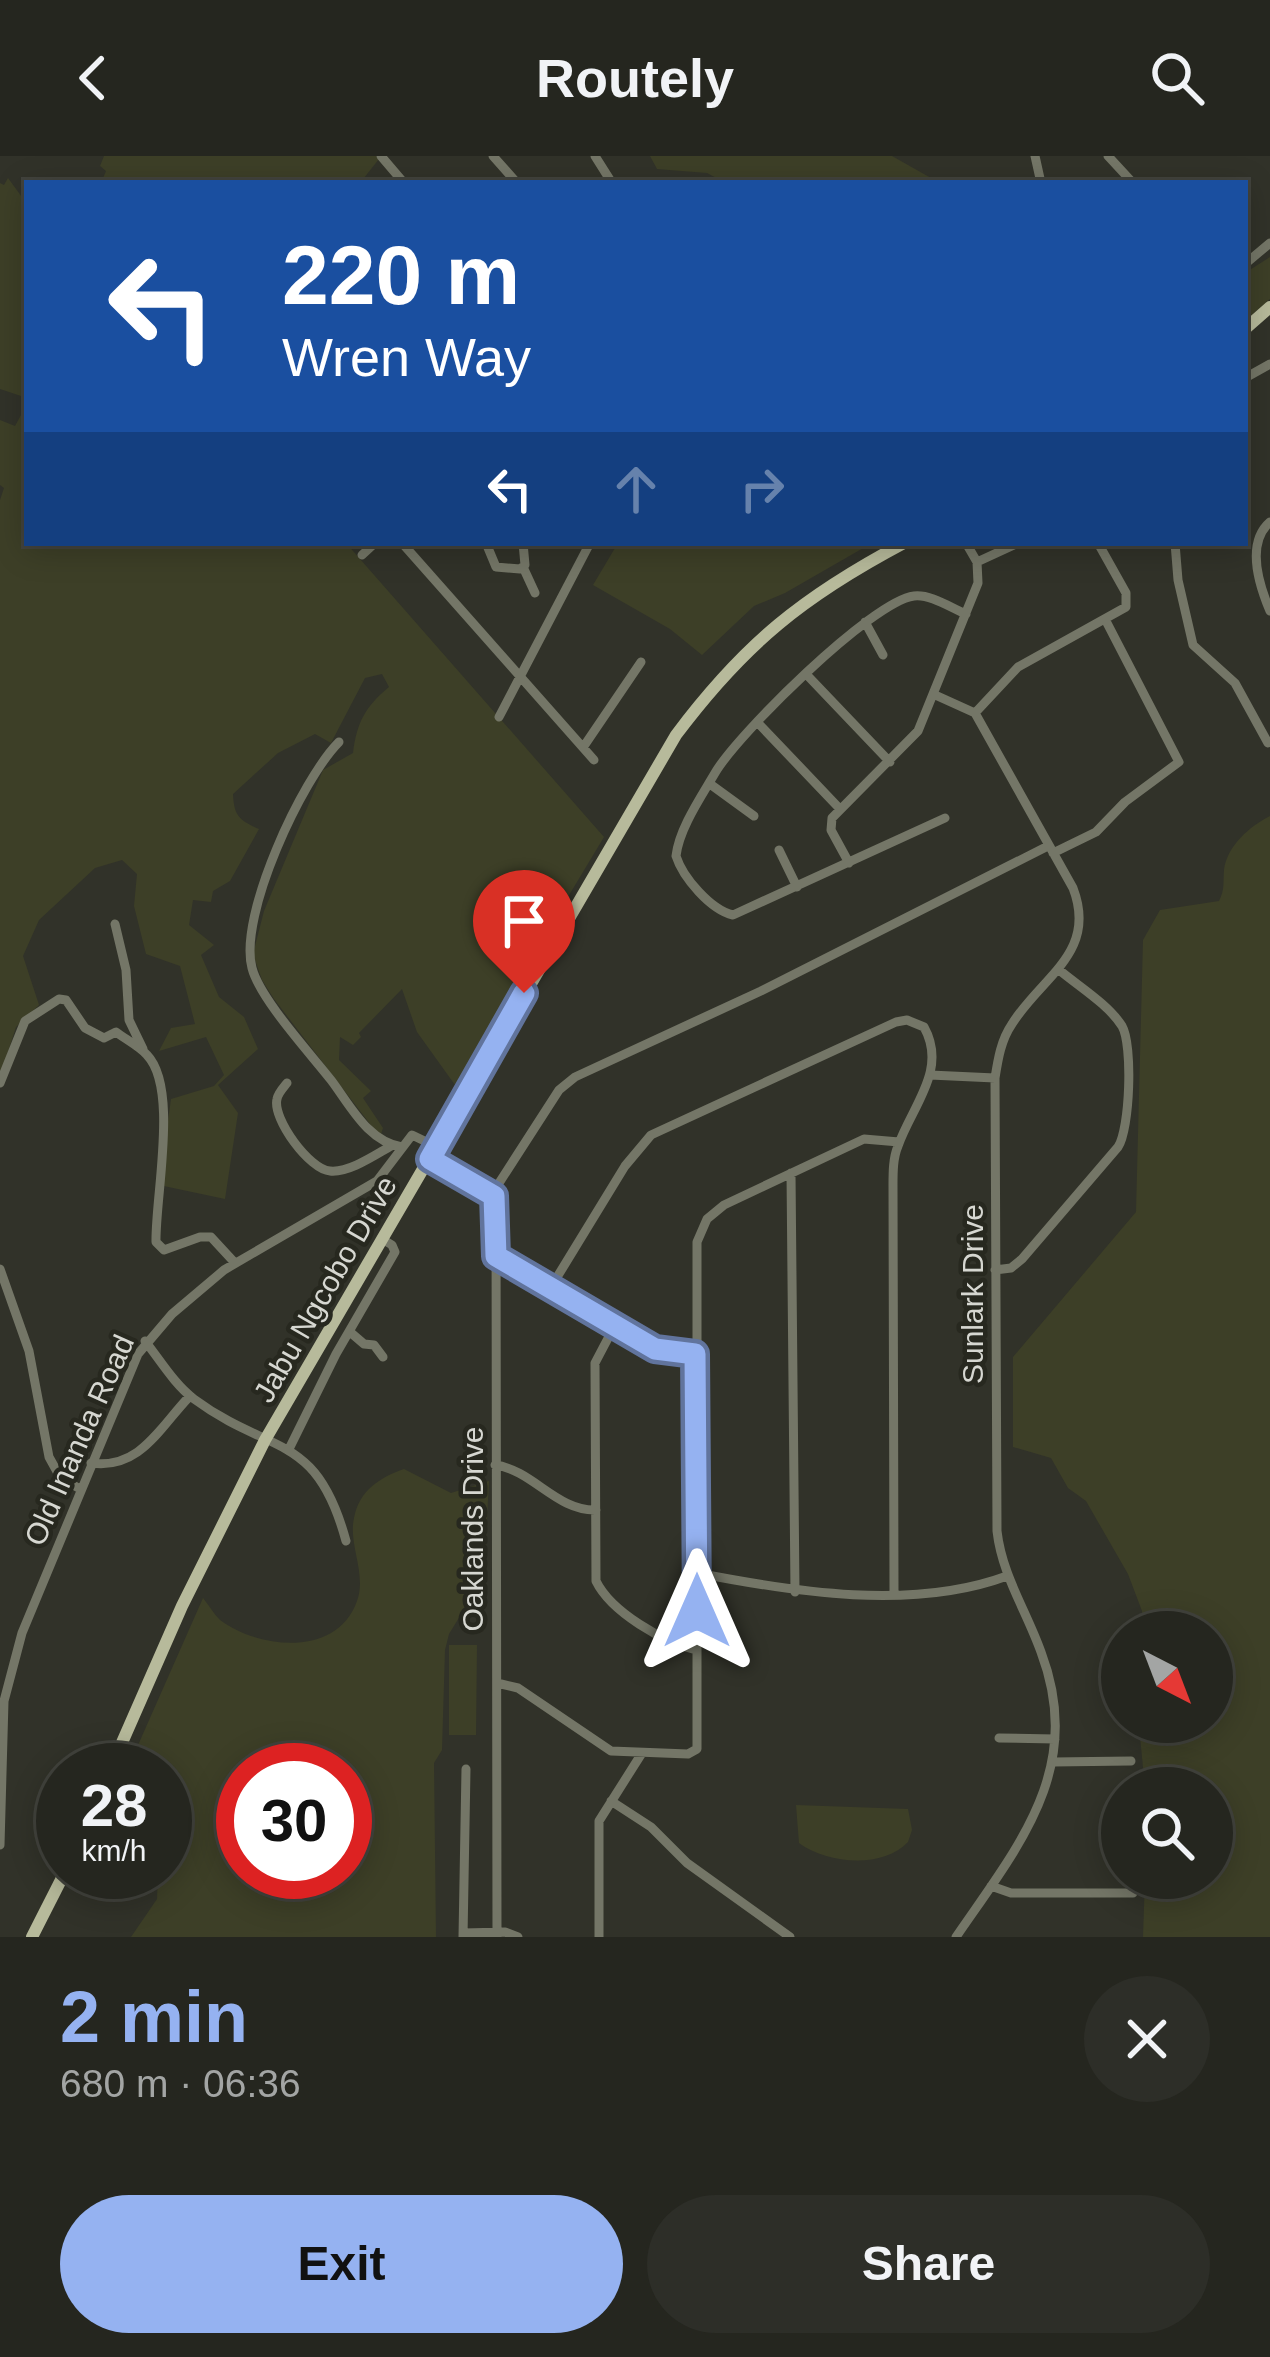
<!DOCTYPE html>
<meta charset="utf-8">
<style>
:root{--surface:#25261f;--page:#2d2e28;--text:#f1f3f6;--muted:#a3a5a4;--line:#42433d;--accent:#95b2f1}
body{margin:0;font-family:Arial,sans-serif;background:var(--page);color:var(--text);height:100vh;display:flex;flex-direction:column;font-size:45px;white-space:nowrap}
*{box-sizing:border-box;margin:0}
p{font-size:39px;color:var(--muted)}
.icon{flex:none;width:66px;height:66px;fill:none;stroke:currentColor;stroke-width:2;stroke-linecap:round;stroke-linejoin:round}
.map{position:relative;height:1781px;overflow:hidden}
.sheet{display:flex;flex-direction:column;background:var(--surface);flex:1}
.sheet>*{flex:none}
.guide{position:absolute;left:24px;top:24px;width:1224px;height:366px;border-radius:0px;box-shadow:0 6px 30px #0003,0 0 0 3px var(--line);background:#1a4fa0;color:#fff;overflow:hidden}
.needle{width:78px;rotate:138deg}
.tools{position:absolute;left:1101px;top:1455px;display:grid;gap:24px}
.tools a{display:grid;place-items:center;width:132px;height:132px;border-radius:50%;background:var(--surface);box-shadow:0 6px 30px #0003,0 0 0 3px var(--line);font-size:60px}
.speed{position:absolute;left:36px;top:1587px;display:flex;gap:24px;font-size:60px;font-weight:700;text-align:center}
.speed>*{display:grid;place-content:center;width:156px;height:156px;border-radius:50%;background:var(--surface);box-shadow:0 6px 30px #0003,0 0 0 3px var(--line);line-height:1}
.speed small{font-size:30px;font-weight:400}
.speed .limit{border:18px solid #d22;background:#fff;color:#111}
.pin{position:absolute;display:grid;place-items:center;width:102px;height:102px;color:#fff;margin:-123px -51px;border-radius:50% 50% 50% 0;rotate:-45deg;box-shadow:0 0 12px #0007}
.pin .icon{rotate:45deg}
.me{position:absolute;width:132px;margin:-66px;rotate:0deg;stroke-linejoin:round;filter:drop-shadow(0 0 9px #0008)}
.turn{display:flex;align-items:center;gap:42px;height:252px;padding:0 60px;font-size:54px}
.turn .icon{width:156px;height:156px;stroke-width:2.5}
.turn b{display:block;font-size:84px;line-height:102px}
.lanes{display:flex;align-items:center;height:114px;padding:0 60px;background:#0003;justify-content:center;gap:60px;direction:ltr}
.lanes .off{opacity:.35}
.round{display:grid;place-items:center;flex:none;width:126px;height:126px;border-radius:63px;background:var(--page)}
.head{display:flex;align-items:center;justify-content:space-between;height:204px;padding:0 60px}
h1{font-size:72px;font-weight:700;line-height:90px;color:var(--accent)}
.primary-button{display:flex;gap:24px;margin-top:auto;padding:24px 60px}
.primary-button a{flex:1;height:138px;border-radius:72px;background:var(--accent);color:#111;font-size:48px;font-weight:700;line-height:138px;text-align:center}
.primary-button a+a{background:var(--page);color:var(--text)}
header{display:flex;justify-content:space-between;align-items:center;height:156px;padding:0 60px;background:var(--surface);font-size:54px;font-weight:700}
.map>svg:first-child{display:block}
</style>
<header><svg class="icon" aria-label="back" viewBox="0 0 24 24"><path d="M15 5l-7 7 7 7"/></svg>Routely<svg class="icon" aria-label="search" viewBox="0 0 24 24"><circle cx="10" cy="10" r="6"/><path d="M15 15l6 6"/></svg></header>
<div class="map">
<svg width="1270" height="1781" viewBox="0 0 1270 1781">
<rect width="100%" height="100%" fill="#313229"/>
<path fill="#3d3f27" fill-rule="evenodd" d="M104 0H376L379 3 360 27H101L106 15 100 10Z
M650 0H892L931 22 949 27H726L707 17 657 13Z
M8 22 27 48V242L0 233V27L4 29Z
M1270 101V143L1245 165V117Z
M27 248V387H346L604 681 455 929 417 876 402 833 359 877 361 881 353 889 340 881 339 904 371 935 363 942 383 972 380 981 274 843 262 824 253 798 264 755 323 614 353 597C357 566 365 551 389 531L382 518 365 522 331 587 315 578 278 597 233 638C234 660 239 664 259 673L230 725 213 735 211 746 193 744 189 769 214 789 201 799 219 841 244 861 258 893 218 929 238 957 225 1043 159 1029 171 943 214 930 224 919 206 881 159 895 171 872 195 868 180 810 146 798 134 750 137 718 122 704 95 712 39 764 23 800 39 849 16 871 0 921V344L4 332 0 329V264L15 270Z
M618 387H872L785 437 754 450 702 499 670 473 593 429Z
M1270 660V1781H1143L1145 1722H1212V1632H1145L1139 1570V1566H1212V1476H1144L1142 1455 1128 1418 1086 1345 1068 1332 1051 1302 1013 1291V1201L1136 1056 1143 784 1160 754 1219 745C1225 733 1223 727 1224 714 1227 690 1250 670 1270 660Z
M404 1313 451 1337 489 1325 484 1421 449 1478 445 1494 442 1594 434 1607 436 1781H131L157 1743 158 1716H165V1614H127L203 1442C208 1448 214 1458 220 1464 259 1493 337 1502 357 1445 367 1418 348 1388 354 1362 359 1334 381 1321 404 1313ZM243 1614H345V1716H243Z
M449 1489H477L476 1579H449Z
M796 1649 908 1653 912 1674 908 1686C883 1713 827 1708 799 1687Z"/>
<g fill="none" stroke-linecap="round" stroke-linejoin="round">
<path stroke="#747667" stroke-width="9" d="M381 0 404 27
M493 0 517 27
M595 0 612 27
M1035 0 1041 27
M1108 0 1133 27
M1245 108 1270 87
M1245 222 1270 208
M1270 366C1246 387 1259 429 1270 455
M402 387 594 604
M486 387 496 411 520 413 525 409 523 387
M1175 387 1178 424 1193 489 1235 527 1268 587
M362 399 375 387
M977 406 1018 387
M523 411 535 437
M865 466 883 499
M806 518 890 606
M933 538 975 557 1073 732C1098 797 1041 821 1012 868 1001 884 998 903 995 922L997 1375C1002 1419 1026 1454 1041 1496 1085 1613 1019 1689 956 1781
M975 557 1018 511 1126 451V437L1098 387
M499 561 590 387
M759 568 840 653
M339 586C302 623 238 760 252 812 260 843 310 897 331 924 350 949 368 986 402 991
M584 590 641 506
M710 628 754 660
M945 662 733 759C711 754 683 722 676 700 679 673 701 641 715 617 737 579 872 445 914 440 931 438 951 452 966 458
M779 694 797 731
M1053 697 1096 676 1125 646 1179 606 1106 465
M849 707 831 674 832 662 918 575 978 427 977 406 966 387
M115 768 126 814 129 864 143 893
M930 919 995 922
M0 927 25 865 59 843 66 844 85 872 104 882 116 876C125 883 139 890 147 899 179 932 155 1041 156 1086L164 1094 200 1081H211L235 1107
M287 927C283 932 278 937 277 943 272 963 310 1014 330 1015 349 1017 375 999 391 990
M430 1003 484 1031 496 1047 497 1781
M791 1017 795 1436
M492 1038 559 934 575 921 761 835 1048 690
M496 1100 655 1193 695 1198
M0 1113 29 1195 49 1301 60 1321 80 1333
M995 1114 1011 1112 1022 1103 1118 991C1130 973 1133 889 1122 870 1108 848 1078 830 1058 813
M551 1131 625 1010 651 979 896 866 907 864 924 871C948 914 912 950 898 990 893 1002 893 1016 893 1029L894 1437
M615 1169 595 1207 596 1425C611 1456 663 1486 696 1494
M350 1176 364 1188 374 1189 383 1201
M145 1185C160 1204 175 1229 194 1243 271 1300 316 1275 346 1385
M289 1293 336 1198 395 1096 392 1089 382 1083
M91 1307C140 1314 160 1271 189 1241
M495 1309C533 1314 556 1355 596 1354
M697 1417C794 1436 913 1455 1007 1420
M497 1527 518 1532 611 1595 688 1598 697 1593V1086L707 1063 724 1049 864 983 899 986
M999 1582 1055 1583
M1053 1606 1131 1605
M611 1645 651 1671 687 1707 790 1781
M0 1689 4 1545 22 1477 138 1198 172 1158 224 1114 377 1025 412 979 437 991
M991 1730 1011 1737H1133
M463 1777 505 1776 518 1781
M463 1781 466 1613
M599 1781V1665L642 1597"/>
<path stroke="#b7ba9b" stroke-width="12" d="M1245 173 1270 151
M110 1614 182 1450 265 1284 676 579C745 487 804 440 904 387
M32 1781 65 1716"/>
</g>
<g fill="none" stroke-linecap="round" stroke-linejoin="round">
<defs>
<path id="route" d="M524 837 430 1003 494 1040 496 1100 655 1193 695 1198 697 1455"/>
</defs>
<use href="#route" stroke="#61749d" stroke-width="30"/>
<use href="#route" stroke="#95b2f1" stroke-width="21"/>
</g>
<g text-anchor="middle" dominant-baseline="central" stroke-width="9" stroke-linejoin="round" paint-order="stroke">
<g font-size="30" fill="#d6d7d1" stroke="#27281f">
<text transform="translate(325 1133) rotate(-60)">Jabu Ngcobo Drive</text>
<text transform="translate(972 1138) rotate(-90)">Sunlark Drive</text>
<text transform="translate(79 1284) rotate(-66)">Old Inanda Road</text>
<text transform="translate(472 1373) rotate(-90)">Oaklands Drive</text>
</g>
</g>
</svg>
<div class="tools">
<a><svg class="needle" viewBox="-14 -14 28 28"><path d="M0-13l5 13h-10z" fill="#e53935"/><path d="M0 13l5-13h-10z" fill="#a3a5a4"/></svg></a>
<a><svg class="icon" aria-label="search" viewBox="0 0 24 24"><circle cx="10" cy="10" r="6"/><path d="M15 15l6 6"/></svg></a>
</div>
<div class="speed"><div>28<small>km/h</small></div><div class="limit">30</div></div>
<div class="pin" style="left:524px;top:837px;background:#d93025"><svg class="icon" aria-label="arrive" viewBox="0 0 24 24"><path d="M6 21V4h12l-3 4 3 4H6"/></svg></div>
<svg class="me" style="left:697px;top:1455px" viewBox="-20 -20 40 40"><path d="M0-17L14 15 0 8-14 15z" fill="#95b2f1" stroke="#fff" stroke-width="4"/></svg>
<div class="guide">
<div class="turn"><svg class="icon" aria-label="left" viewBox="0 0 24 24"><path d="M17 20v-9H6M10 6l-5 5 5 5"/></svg><div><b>220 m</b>Wren Way</div></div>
<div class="lanes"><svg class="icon" aria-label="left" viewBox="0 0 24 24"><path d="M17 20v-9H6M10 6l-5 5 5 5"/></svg><svg class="icon off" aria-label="ahead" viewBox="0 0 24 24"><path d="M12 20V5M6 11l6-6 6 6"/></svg><svg class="icon off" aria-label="right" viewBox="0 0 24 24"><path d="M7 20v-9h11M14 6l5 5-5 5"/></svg></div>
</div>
</div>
<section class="sheet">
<div class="head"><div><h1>2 min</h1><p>680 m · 06:36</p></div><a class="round"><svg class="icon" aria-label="close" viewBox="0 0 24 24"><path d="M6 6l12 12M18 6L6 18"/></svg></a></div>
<div class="primary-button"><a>Exit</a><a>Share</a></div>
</section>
